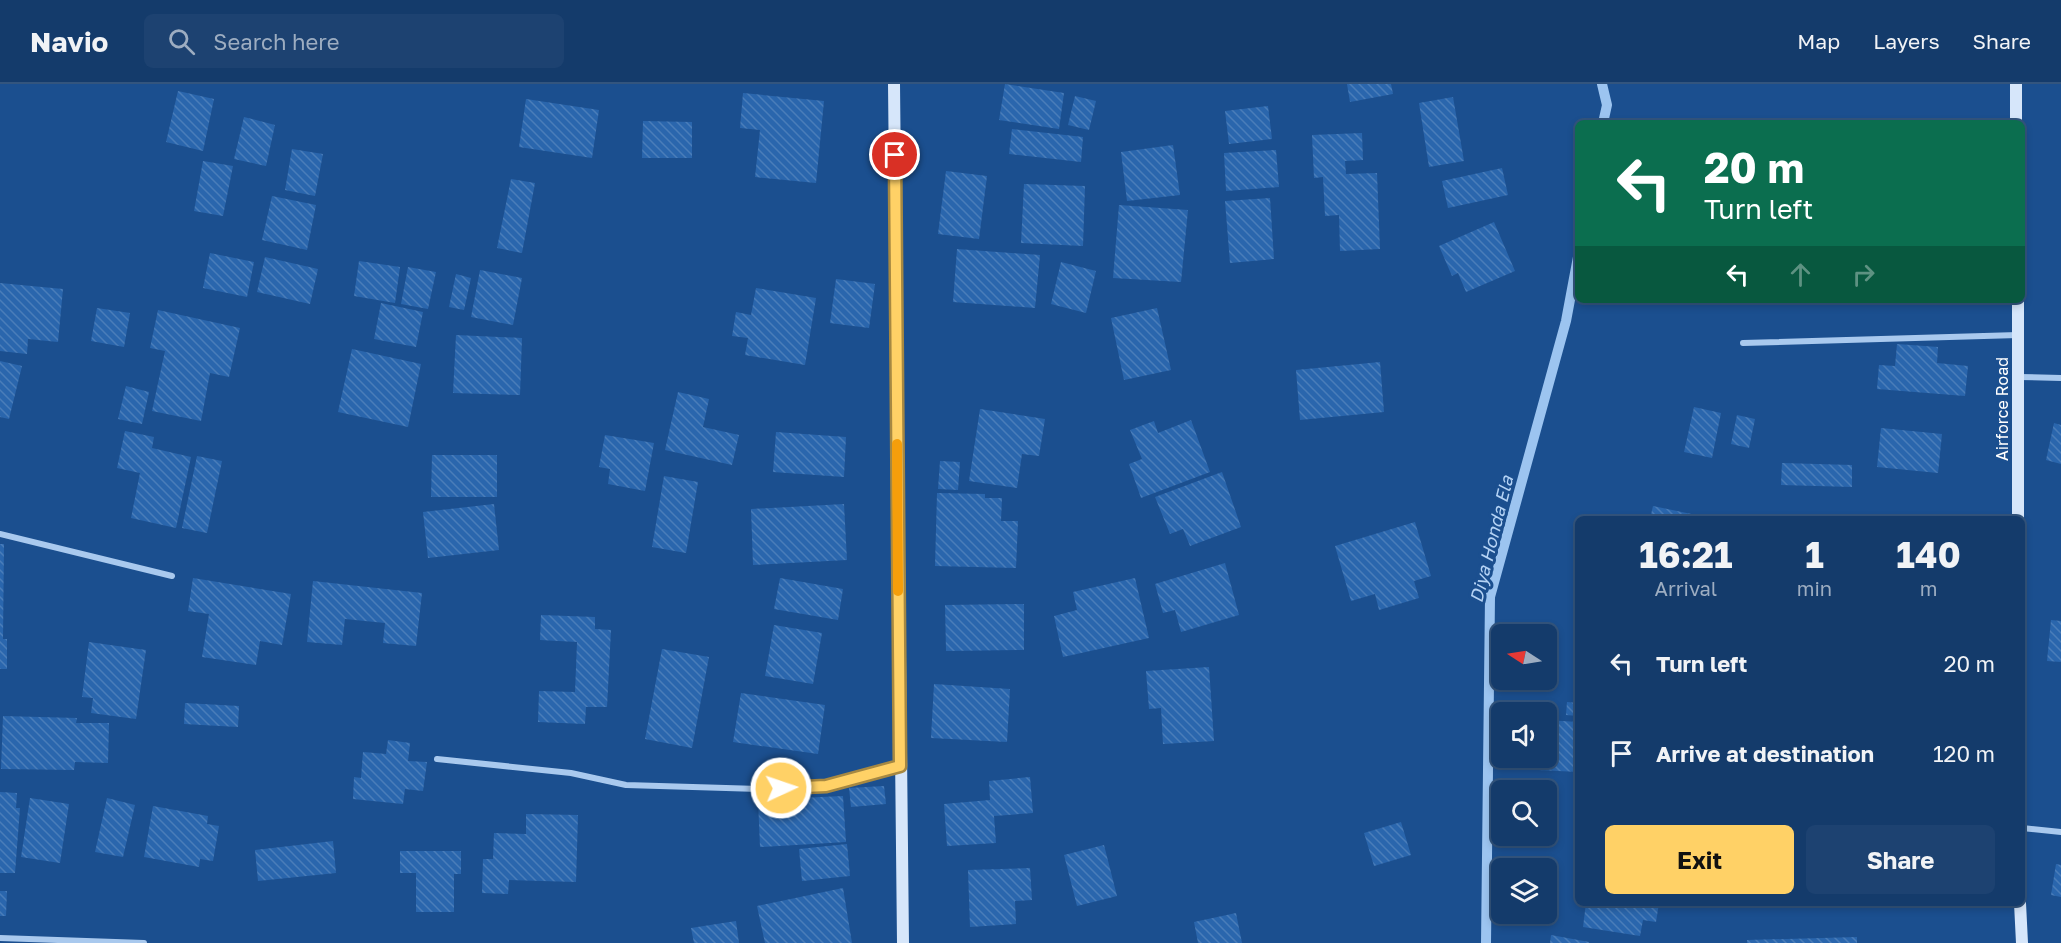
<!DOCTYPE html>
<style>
:root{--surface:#143b6b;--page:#1d4271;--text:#f1f3f6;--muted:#9dadc1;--line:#33557e;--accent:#ffd166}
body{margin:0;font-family:"Golos Text",sans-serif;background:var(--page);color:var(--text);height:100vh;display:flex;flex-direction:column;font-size:22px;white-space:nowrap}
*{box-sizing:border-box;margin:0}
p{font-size:20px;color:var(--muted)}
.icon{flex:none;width:33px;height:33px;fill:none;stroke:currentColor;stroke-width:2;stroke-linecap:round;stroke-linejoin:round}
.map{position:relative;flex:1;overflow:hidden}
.drawer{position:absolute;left:1575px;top:432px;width:450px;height:390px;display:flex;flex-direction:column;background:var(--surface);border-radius:9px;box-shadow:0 3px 9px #0003,0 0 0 2px var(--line)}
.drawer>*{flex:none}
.banner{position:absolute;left:1575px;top:36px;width:450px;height:183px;border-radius:9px;box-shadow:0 3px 9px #0003,0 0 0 2px var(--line);background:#0b6e4f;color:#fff;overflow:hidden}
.needle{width:39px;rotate:282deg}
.fabs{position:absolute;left:1491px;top:540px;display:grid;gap:12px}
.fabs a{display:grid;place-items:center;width:66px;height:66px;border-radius:9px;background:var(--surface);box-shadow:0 3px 9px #0003,0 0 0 2px var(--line);font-size:30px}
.pin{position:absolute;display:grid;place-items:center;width:51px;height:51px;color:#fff;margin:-26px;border:3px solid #fff;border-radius:50%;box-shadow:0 2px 6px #0007}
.me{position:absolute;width:66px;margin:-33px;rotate:87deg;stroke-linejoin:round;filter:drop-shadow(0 0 4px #0008)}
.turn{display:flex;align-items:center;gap:21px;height:126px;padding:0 30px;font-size:27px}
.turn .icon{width:78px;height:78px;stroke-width:2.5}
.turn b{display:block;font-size:42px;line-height:51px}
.lanes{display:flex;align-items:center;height:57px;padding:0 30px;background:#0003;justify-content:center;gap:30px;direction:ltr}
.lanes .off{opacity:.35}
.eta{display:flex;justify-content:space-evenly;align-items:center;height:102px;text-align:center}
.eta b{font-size:36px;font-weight:700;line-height:42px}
.action{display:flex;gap:12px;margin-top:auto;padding:12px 30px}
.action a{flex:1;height:69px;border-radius:9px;background:var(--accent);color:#111;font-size:24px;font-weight:700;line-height:69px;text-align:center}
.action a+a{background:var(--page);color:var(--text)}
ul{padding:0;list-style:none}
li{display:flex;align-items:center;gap:18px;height:90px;padding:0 30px}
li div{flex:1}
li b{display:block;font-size:22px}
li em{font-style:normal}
header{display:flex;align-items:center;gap:36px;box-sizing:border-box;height:84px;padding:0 30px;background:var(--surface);border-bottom:2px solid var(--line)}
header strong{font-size:28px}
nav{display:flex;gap:33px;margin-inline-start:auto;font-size:21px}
.search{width:420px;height:54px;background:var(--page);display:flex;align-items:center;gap:15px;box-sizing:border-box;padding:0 21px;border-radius:9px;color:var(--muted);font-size:22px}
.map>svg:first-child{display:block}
</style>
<header>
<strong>Navio</strong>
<div class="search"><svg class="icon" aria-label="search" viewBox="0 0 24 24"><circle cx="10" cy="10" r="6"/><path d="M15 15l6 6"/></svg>Search here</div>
<nav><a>Map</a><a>Layers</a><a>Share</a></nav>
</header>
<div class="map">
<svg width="2061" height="859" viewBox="0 0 2061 859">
<defs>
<pattern id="building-back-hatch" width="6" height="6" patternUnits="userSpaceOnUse" patternTransform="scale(1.5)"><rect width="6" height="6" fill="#2a66ad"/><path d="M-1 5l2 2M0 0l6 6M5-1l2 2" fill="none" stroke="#4a7db9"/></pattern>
</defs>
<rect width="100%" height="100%" fill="#1b4f8f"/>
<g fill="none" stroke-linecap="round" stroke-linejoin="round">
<path stroke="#9cc4f0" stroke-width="10" d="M1602 0 1607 21 1603 39
M1486 859 1490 513 1566 237 1578 173"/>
</g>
<path fill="url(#building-back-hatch)" d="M1005 0 1064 9 1059 45 999 36Z
M1347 0H1391L1393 10 1350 18Z
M178 7 214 15 203 67 166 58Z
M743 9 824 17 816 99 755 93 760 46 740 44Z
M1075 12 1096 17 1089 46 1068 41Z
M1453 13 1464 77 1429 83 1419 19Z
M526 15 599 26 592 74 519 63Z
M1268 22 1272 55 1229 60 1225 27Z
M244 33 275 41 266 82 234 75Z
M643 37 692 38V74H642Z
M1012 45 1083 53 1081 78 1009 70Z
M1362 49 1363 76 1345 77 1346 90 1377 89 1380 165 1340 167 1339 131 1325 132 1323 93 1314 94 1312 51Z
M1173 61 1180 111 1127 117 1121 68Z
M292 65 323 70 315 112 285 106Z
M1276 66 1279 103 1226 107 1224 69Z
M203 77 233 82 223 132 194 127Z
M1502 84 1508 111 1448 124 1442 97Z
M946 87 987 92 979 155 938 150Z
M511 95 535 99 522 169 497 164Z
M1024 100 1085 102 1083 162 1021 159Z
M272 112 316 121 307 166 262 156Z
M1270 114 1274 175 1230 179 1225 117Z
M1119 121 1188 126 1181 198 1113 194Z
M1494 138 1515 187 1466 208 1458 189 1452 192 1439 162Z
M957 165 1040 171 1035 224 953 218Z
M210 169 254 178 247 213 203 204Z
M265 173 318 185 310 220 257 208Z
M359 177 400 183 395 219 354 212Z
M1061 178 1096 187 1086 229 1051 220Z
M408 183 436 188 428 225 401 220Z
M480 186 522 194 513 241 471 233Z
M456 190 471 194 464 226 449 223Z
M836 195 875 200 869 244 830 239Z
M0 199 63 205 58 258 28 255 27 270 0 267Z
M756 204 816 214 805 281 745 271 748 254 732 252 736 228 751 231Z
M381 219 423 228 416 263 374 255Z
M97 224 130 229 124 263 91 257Z
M1157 224 1171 286 1124 296 1111 234Z
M158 226 240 244 229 293 210 289 201 337 152 327 165 267 150 264Z
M456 251 522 254 520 311 453 309Z
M1897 260 1938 263 1937 279 1968 282 1965 312 1877 305 1879 281 1895 282Z
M352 265 421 280 408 343 338 328Z
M0 277 22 282 9 335 0 333Z
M1380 278 1384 328 1300 336 1296 286Z
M126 302 149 308 142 340 118 335Z
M678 308 709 315 703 343 739 351 732 381 665 366Z
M1694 323 1721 329 1712 374 1684 368Z
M980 325 1045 335 1039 372 1022 370 1017 404 969 397Z
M1737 331 1755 335 1749 364 1731 360Z
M1191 336 1210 388 1141 414 1129 380 1142 375 1130 346 1154 337 1158 349Z
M2054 339 2061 341V380L2046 376Z
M1881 344 1942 350 1938 389 1877 383Z
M125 347 154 353 152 364 191 373 176 444 131 434 140 389 117 384Z
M776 348 846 353 844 393 773 388Z
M605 351 654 359 645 407 608 400 610 385 599 383Z
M432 371H497V413H431Z
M197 372 222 377 207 449 182 444Z
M940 377 960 378 958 406 938 405Z
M1782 379 1852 381V403L1781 401Z
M1222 388 1241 443 1190 462 1183 445 1170 450 1155 413Z
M664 392 698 398 686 469 652 463Z
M937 409 985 410V414H1002L1001 437H1018L1016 484 935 482Z
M494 420 499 466 428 474 423 428Z
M844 420 847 476 753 481 751 425Z
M1653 422 1701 432V435H1650Z
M1415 438 1431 492 1414 497 1419 514 1379 526 1375 510 1351 517 1335 462Z
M0 460H4L3 555H7V585H0Z
M1225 479 1239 531 1181 548 1175 526 1163 529 1155 500Z
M193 494 291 510 282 561 260 557 256 581 202 573 209 530 188 527Z
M780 494 843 505 838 536 774 525Z
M1135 494 1149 554 1063 573 1054 532 1077 526 1073 508Z
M313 497 422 509 416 562 383 559 385 539 345 535 342 561 307 558Z
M1024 520V566L946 567 945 521Z
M541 531 595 533V545L611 546 607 623H586L585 640 538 638 539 607 575 608 577 558 540 556Z
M2051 536 2061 537V578L2047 577Z
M774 541 822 549 813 600 765 592Z
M89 558 146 566 136 635 91 629 93 614 82 613Z
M662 565 709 573 692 664 645 655Z
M1209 583 1214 657 1163 660 1161 624 1149 625 1146 587Z
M934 600 1010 605 1007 658 931 654Z
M741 609 825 621 818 670 733 658Z
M1567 618 1578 619V632L1566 631Z
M185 619 239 622 238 643 184 640Z
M3 632 77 634 76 639H109L108 679 75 678 74 686 1 685Z
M1546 636 1578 638V688L1500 684V674H1546Z
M388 656 410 659 408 677 427 678 423 707 405 705 403 720 353 715 354 693 361 694 363 668 386 670Z
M1030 693 1033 729 994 732 996 759 947 762 944 720 990 716 989 697Z
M884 702 886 720 851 723 849 704Z
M0 708 17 709 16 724H20L15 789H0Z
M843 712 846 758 760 763 758 716Z
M30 714 69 720 60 779 21 773Z
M107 714 135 721 123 773 95 768Z
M153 722 208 732 207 740 219 742 213 777 200 775 199 783 144 773Z
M526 730 578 731 576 798 509 796 508 810 482 809 483 775H493L494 749 526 750Z
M1401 738 1411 771 1374 782 1364 749Z
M333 757 336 789 258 797 255 766Z
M847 760 850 792 802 797 799 765Z
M1104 761 1117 812 1077 822 1064 771Z
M400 767H461V790H454V828H416V789H400Z
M2056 780 2061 781V813L2051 811Z
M1030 784 1032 816 1015 817 1016 840 970 843 968 786Z
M843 804 852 859H765L757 822Z
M0 807H7L6 832H0Z
M1586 819 1614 823V819H1659L1656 838 1643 836 1640 852 1583 843Z
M1841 819H1889L1888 824 1841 822Z
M1236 829 1242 859H1198L1194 838Z
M736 837 739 859H694L691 844Z
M1551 851 1589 858V859H1550Z
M1857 853V859H1747V856Z"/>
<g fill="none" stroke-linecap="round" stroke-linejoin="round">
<path stroke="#a9c9ee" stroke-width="6" d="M1743 259 2018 251
M2018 293 2061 294
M0 450 172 492
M437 675 571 689 626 701 759 705 826 702 900 682
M2022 744 2061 748
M0 854 144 859"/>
<path stroke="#d6e6fa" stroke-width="12" d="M894 0 903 859
M2016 0V39
M2018 435V216
M2020 819 2022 859"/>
</g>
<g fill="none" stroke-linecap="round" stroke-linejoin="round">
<defs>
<path id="route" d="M781 704 826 702 900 682 895 71"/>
</defs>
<use href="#route" stroke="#a68842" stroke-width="15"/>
<use href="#route" stroke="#ffd166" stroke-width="10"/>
<path stroke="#f59e0b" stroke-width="10" d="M897 360 898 507"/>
</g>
<g text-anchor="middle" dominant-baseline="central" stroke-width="6" stroke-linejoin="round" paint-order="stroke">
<g font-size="16" fill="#fff" stroke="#1b4f8f">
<text transform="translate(2002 325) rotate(-90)">Airforce Road</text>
</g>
<g font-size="18" font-style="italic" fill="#b5d3f5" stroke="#1b4f8f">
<text transform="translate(1491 455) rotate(-76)">Diya Honda Ela</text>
</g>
</g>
</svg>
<div class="fabs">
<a><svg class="needle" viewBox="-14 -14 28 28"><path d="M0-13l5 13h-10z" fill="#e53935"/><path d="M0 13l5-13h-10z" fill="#9dadc1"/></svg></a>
<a><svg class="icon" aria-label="sound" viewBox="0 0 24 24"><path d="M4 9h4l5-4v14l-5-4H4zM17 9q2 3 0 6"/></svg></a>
<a><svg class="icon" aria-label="search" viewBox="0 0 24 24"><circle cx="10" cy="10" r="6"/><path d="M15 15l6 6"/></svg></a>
<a><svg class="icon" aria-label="layers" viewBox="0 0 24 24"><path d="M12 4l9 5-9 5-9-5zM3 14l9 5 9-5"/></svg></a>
</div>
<div class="pin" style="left:895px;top:71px;background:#d93025"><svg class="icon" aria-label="arrive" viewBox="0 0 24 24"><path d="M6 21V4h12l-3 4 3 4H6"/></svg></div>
<svg class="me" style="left:781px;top:704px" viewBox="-20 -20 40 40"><circle r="17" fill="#ffd166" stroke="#fff" stroke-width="3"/><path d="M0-11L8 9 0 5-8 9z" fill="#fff"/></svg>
<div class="banner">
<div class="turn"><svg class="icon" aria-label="left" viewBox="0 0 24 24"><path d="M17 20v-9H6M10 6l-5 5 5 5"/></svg><div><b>20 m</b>Turn left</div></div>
<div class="lanes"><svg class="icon" aria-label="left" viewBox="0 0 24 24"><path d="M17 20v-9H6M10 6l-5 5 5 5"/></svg><svg class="icon off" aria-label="ahead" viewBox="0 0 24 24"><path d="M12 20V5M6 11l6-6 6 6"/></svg><svg class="icon off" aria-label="right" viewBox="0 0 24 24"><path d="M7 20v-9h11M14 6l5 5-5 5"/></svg></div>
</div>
<section class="drawer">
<div class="eta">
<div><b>16:21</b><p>Arrival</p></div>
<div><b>1</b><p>min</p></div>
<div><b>140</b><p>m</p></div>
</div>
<ul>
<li><svg class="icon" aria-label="left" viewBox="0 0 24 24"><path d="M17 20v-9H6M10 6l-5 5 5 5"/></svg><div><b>Turn left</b></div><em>20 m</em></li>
<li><svg class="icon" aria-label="arrive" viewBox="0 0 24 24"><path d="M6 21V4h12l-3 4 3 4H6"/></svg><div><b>Arrive at destination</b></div><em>120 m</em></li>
</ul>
<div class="action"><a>Exit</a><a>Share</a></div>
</section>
</div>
